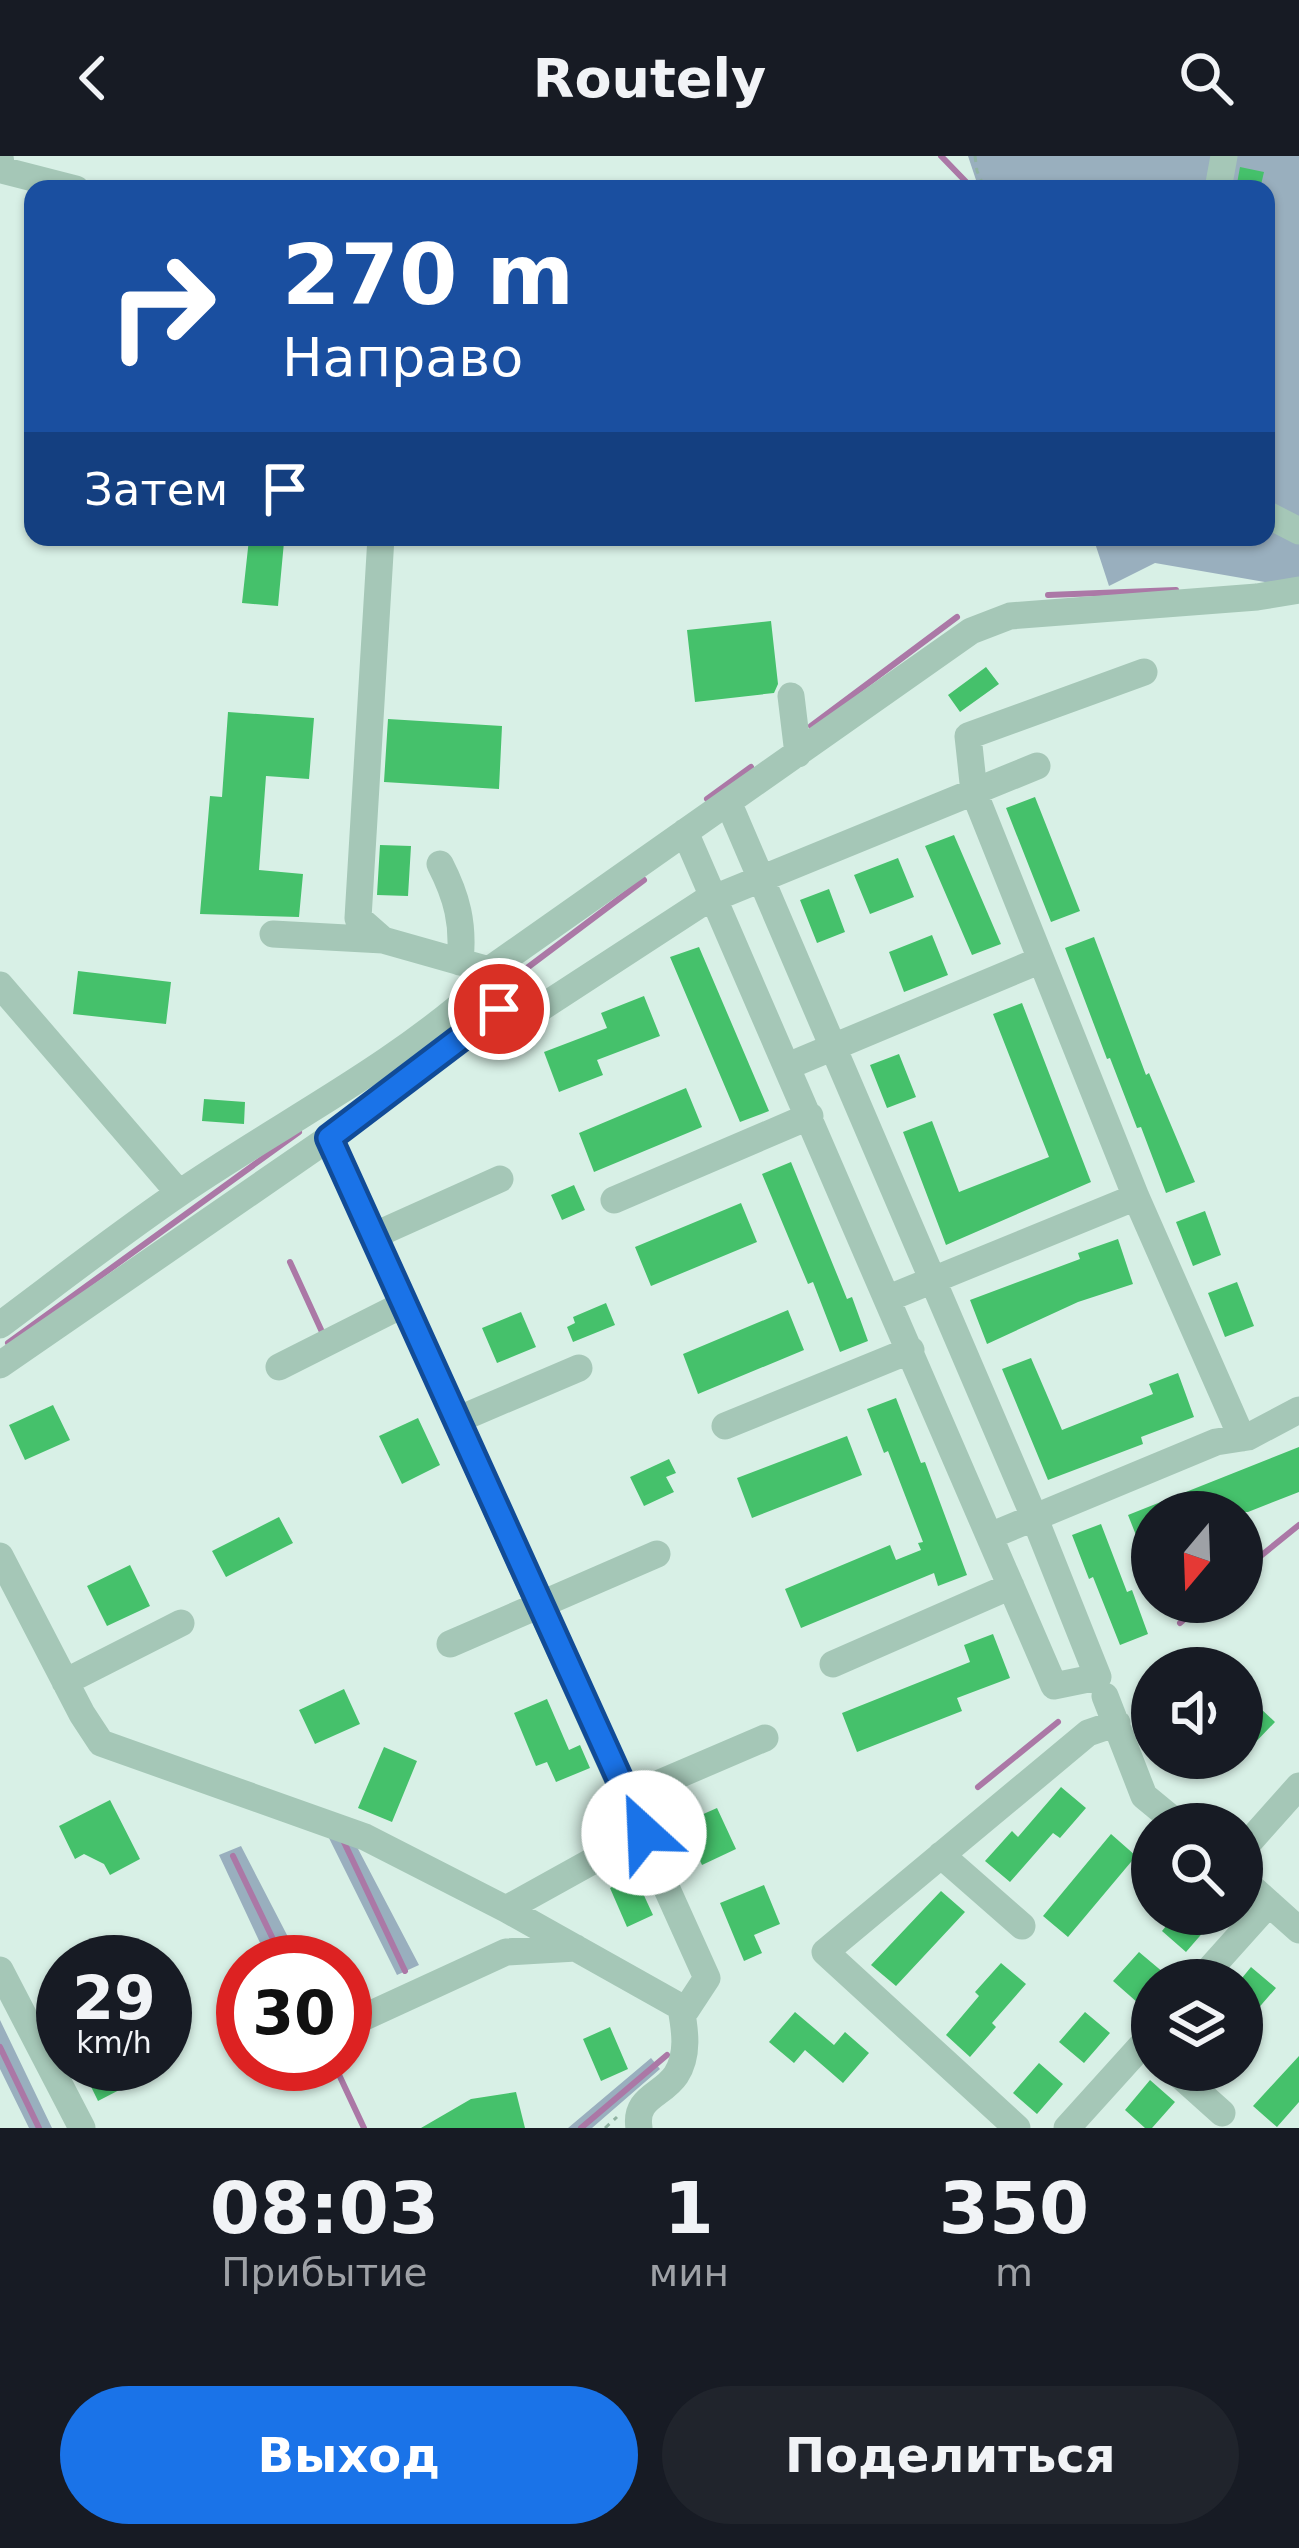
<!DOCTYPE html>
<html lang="ru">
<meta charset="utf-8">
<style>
:root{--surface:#171b24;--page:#20242c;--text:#f1f3f6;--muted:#9ea1a6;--accent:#1a73e8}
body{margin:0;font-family:"DejaVu Sans",sans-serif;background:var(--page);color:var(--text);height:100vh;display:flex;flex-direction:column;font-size:45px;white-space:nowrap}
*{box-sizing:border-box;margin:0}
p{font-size:39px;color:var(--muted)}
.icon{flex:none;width:66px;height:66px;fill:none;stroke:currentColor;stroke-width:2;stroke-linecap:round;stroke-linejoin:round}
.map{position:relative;height:1972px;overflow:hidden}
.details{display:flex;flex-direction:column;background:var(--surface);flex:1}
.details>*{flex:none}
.banner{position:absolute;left:24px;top:24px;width:1251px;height:366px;border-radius:24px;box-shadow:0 3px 9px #0004;background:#1a4fa0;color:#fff;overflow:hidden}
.needle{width:78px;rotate:199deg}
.tools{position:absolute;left:1131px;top:1335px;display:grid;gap:24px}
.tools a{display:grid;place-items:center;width:132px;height:132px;border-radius:50%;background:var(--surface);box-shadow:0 3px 9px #0004;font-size:60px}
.speed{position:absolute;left:36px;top:1779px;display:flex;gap:24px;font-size:60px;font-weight:700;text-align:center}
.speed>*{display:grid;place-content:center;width:156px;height:156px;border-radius:50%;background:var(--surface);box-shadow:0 3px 9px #0004;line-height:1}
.speed small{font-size:30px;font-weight:400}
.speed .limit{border:18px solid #d22;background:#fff;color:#111}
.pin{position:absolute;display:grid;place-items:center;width:102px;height:102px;color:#fff;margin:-51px;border:6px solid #fff;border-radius:50%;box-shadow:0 3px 12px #0007}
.me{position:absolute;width:132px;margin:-66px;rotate:335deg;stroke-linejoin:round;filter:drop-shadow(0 0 9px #0008)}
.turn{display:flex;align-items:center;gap:42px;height:252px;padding:0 60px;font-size:54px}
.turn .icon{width:156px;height:156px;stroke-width:2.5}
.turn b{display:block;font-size:84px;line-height:102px}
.then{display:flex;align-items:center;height:114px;padding:0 60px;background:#0003;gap:24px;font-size:45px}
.eta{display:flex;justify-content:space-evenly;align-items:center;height:204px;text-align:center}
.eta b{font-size:72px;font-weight:800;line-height:84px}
.action{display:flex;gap:24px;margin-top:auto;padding:24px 60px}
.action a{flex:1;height:138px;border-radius:72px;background:var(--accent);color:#fff;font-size:48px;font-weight:800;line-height:138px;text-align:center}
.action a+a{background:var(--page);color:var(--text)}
header{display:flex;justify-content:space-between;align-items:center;height:156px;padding:0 60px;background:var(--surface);font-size:54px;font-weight:800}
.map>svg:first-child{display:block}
</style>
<header><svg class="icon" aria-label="back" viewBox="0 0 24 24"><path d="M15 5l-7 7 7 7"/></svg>Routely<svg class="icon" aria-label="search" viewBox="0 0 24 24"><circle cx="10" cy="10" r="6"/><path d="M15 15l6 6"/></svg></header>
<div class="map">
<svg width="1299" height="1972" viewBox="0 0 1299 1972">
<rect width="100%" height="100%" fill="#d8f0e6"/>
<path fill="#99afbe" d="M968 0H1299V432L1155 407 1109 430 1093 381H1266V33H979Z
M327 1678 356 1689 419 1809 397 1819Z
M241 1690 301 1806H269L219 1699Z
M0 1864 52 1972H29L0 1913Z
M651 1902 660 1913 592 1972H568Z"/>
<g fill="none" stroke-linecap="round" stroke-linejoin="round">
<path stroke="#ab78a6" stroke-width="6" d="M941 0 973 33
M1048 439 1176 434
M811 570 957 461
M707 643 751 611
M511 824 644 724
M290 1106 323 1178
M8 1187 299 976
M1242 1415 1299 1369
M1180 1467 1204 1446
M978 1631 1058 1566
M343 1684 405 1815
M233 1700 284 1806
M0 1891 39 1972
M334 1908 364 1972
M581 1972 667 1899"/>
</g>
<path fill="#45c16b" d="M1240 11 1264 16 1260 33H1236Z
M249 383 284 386 278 450 242 447Z
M771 465 778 528 774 537 695 546 687 474Z
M986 511 999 528 960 556 948 539Z
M228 556 314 562 309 623 266 620 259 714 303 718 299 761 200 758 210 640 222 641Z
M388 563 502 570 499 633 384 626Z
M1035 641 1080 755 1051 766 1006 652Z
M954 679 1001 788 972 799 925 690Z
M380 689 411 690 408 740 377 739Z
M898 702 914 741 870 758 854 719Z
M829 733 845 776 817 787 800 744Z
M932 779 948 819 904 836 889 796Z
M1094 781 1146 919 1149 917 1195 1026 1166 1037 1141 971 1137 972 1110 902 1107 903 1065 792Z
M699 791 769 955 740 966 670 801Z
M78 815 171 826 166 868 73 858Z
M644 840 660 880 597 904 603 919 559 936 544 896 607 872 601 857Z
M1022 847 1091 1026 946 1089 903 976 932 965 959 1036 1049 1001 993 858Z
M899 898 916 941 887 952 870 909Z
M686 932 702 971 594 1016 579 977Z
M204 943 245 946 244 968 202 965Z
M791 1006 847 1143 852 1141 868 1185 840 1196 813 1126 808 1128 762 1018Z
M574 1029 585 1054 562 1064 551 1039Z
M741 1047 757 1086 651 1130 635 1091Z
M1205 1055 1221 1099 1193 1110 1176 1066Z
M1118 1083 1133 1128 1078 1146 987 1188 970 1144 1080 1103 1078 1097Z
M1237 1126 1254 1170 1225 1181 1208 1137Z
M606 1147 615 1169 573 1186 567 1171 575 1167 573 1161Z
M788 1154 804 1194 698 1238 683 1198Z
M521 1156 536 1191 497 1207 482 1172Z
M1031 1202 1062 1274 1153 1238 1149 1228 1178 1217 1194 1261 1141 1281 1143 1288 1048 1324 1002 1213Z
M896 1242 921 1307 925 1306 967 1419 938 1430 934 1417 801 1472 785 1433 890 1389 896 1404 921 1394 918 1387 923 1386 888 1295 884 1297 867 1253Z
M53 1249 70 1284 25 1304 9 1269Z
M418 1262 440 1309 402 1328 379 1280Z
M847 1280 862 1319 752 1362 737 1322Z
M1299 1291V1336L1248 1356H1152L1151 1417 1128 1359Z
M669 1303 676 1317 666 1321 674 1336 644 1350 630 1321Z
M279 1361 293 1387 226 1421 212 1395Z
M1101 1368 1127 1436 1132 1434 1148 1478 1120 1489 1093 1421 1089 1423 1072 1379Z
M130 1409 150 1450 107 1470 87 1430Z
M993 1478 1010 1522 957 1542 962 1555 857 1596 842 1557 970 1506 964 1489Z
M344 1533 360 1568 315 1588 299 1554Z
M1242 1535 1275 1566 1250 1592 1242 1585Z
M547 1543 569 1594 580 1589 590 1612 556 1626 547 1606 536 1610 514 1557Z
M384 1591 417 1605 392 1666 358 1652Z
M1061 1631 1086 1652 1060 1682 1053 1677 1010 1726 985 1705 1012 1675 1018 1681Z
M110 1644 140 1703 110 1719 104 1708 84 1698 75 1703 59 1670Z
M717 1652 736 1693 702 1709 683 1667Z
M1111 1678 1136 1700 1068 1781 1043 1760Z
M635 1720 653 1759 627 1771 610 1732Z
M764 1729 780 1768 754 1779 762 1797 744 1805 720 1747Z
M941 1735 965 1756 896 1830 871 1809Z
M1176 1758H1203L1212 1766 1186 1796 1162 1775Z
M1139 1796 1164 1817 1152 1824V1830L1138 1847 1113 1825Z
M1001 1807 1026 1828 992 1867 996 1871 970 1901 946 1879 979 1840 975 1836Z
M1251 1811 1276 1832 1242 1871V1822Z
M795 1856 834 1889 845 1876 869 1897 843 1927 805 1894 794 1907 769 1886Z
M1085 1856 1110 1877 1084 1907 1059 1886Z
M610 1871 628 1913 601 1925 583 1883Z
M1299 1900V1946L1277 1971 1253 1950Z
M1039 1907 1063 1928 1037 1958 1013 1937Z
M80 1908H116L127 1930 98 1945Z
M1150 1924 1175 1946 1152 1972H1145L1125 1954Z
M516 1936 525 1972H421L471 1943Z"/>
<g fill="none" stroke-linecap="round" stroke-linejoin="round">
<path stroke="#8fb2a1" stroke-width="3" stroke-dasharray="6 6" stroke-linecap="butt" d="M975 0 977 15 985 33
M605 1972 617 1961"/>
<path stroke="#a5c7b7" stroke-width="27" d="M0 1 2 14 76 33
M1218 33 1224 0
M1266 358 1299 375
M381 381 358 762 383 784 489 814
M1144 516 968 580 974 636 1136 1041 1242 1282
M791 540 798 598
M685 676 1054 1530 1098 1521 1035 1363 729 648
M440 708C457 741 464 768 460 806
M273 778 383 784
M0 829 179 1037
M530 859 702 747 1037 610
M788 910 1041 804
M329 982 707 1822 686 1854 506 1753
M614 1044 810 960
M373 1080 500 1023
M889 1142 1136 1041
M0 1169C59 1125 118 1079 178 1038 280 968 391 913 483 830
M0 1209 329 982 499 853 493 832 483 830 489 814 971 475 1010 460 1257 441 1299 434
M279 1211 404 1148
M457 1264 579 1212
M725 1270 911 1194
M990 1380 1216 1286 1248 1281 1299 1254
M0 1400 82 1558 101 1587 365 1681 506 1753 643 1677
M450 1488 657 1398
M833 1508 1011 1430
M65 1526 181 1467
M1105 1540 1144 1640 1178 1668
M627 1641 765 1582
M1242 1694 1299 1630
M941 1699 1022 1770
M1242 1723 1299 1774
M0 1814 82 1972
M1200 1824 1269 1747
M345 1870 506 1796 576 1792
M1174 1914 1222 1957
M639 1972C634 1941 662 1940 676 1919 689 1899 685 1874 681 1852
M1017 1972 825 1796 1088 1577 1117 1567
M1067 1972 1152 1878"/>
</g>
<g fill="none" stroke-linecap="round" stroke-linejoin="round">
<defs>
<path id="route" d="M499 853 329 982 644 1677"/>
</defs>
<use href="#route" stroke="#114b97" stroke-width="30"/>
<use href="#route" stroke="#1a73e8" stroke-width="21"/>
</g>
</svg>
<div class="tools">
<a><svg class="needle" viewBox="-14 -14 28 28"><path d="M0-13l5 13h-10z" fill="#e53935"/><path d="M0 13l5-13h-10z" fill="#9ea1a6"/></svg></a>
<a><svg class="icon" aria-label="sound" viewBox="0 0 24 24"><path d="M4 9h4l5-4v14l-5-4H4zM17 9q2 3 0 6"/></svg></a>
<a><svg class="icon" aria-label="search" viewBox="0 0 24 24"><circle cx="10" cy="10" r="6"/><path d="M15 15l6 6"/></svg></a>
<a><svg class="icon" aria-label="layers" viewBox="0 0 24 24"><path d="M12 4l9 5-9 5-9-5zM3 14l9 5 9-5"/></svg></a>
</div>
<div class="speed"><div>29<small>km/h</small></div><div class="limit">30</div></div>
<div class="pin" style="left:499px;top:853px;background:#d93025"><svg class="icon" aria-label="arrive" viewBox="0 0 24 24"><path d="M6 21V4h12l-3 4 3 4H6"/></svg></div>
<svg class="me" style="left:644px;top:1677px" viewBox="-20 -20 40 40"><circle r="19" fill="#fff"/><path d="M0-13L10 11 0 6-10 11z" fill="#1a73e8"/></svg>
<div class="banner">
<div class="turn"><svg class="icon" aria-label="right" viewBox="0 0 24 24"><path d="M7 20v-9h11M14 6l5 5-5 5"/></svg><div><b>270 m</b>Направо</div></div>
<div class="then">Затем<svg class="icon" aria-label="arrive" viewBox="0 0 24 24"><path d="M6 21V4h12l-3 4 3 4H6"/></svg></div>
</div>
</div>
<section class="details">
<div class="eta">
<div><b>08:03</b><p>Прибытие</p></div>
<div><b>1</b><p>мин</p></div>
<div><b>350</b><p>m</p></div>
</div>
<div class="action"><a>Выход</a><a>Поделиться</a></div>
</section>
